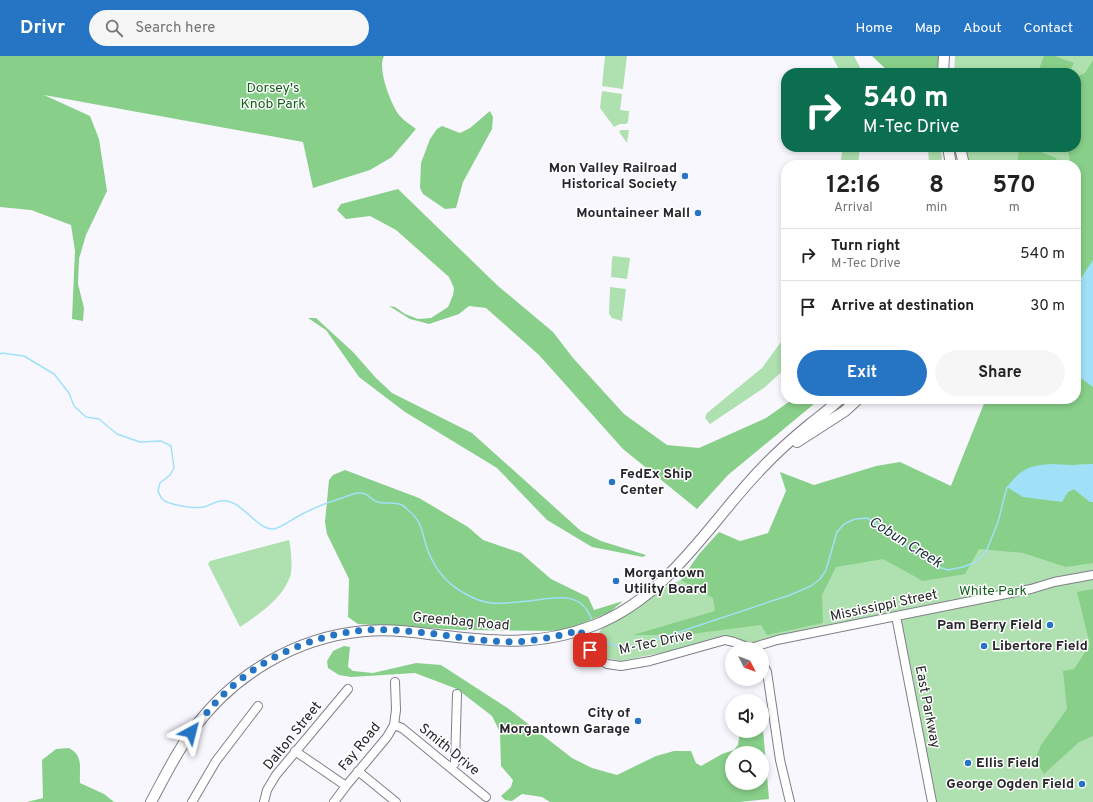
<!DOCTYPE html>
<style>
:root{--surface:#fff;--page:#f6f6f6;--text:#222;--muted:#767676;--line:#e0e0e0;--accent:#2575c4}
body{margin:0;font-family:Overpass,sans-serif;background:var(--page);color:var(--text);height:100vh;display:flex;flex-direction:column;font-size:15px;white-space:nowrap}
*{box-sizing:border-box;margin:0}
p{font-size:13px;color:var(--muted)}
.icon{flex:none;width:22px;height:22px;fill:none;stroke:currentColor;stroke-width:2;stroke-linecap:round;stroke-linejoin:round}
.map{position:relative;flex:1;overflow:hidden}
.drawer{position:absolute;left:781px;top:104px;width:300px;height:244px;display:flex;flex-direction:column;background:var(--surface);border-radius:16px;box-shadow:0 2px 6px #0003}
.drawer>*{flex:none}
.banner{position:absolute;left:781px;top:12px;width:300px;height:84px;border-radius:16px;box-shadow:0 2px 6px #0003;background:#0b6e4f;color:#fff;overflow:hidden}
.needle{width:26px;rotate:132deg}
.tools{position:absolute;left:725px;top:586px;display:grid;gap:8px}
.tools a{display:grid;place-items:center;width:44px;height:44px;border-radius:50%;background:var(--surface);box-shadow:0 2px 6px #0003;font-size:20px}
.pin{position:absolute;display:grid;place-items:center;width:34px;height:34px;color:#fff;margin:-17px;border-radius:8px;box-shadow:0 2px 6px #0006}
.me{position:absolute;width:44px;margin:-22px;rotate:38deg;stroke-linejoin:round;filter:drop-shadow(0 0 3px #0008)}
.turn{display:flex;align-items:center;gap:14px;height:84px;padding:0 16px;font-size:18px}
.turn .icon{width:52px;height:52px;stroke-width:2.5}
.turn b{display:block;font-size:28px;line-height:34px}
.eta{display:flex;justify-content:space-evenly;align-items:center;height:68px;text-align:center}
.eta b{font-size:24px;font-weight:700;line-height:28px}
.action{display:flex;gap:8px;margin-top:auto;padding:8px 16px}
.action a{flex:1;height:46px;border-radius:24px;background:var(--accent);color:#fff;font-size:16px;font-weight:700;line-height:46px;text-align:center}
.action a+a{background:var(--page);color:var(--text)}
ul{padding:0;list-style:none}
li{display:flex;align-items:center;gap:12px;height:52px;padding:0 16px;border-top:1px solid var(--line)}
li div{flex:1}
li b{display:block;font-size:15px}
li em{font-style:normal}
header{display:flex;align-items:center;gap:24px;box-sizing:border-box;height:56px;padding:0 20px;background:var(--accent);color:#fff}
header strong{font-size:19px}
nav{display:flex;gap:22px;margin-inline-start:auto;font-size:14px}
.search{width:280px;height:36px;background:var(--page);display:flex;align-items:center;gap:10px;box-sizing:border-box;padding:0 14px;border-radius:22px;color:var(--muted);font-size:15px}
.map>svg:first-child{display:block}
</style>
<header>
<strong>Drivr</strong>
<div class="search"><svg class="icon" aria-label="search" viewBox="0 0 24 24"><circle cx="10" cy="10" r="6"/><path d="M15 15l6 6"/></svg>Search here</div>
<nav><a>Home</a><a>Map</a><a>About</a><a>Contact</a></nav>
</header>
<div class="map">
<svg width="1093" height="746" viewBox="0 0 1093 746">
<rect width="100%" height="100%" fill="#f8f7fe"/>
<path fill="#afe0af" d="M605 0H627L623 33 602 30Z
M832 0H854L863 17H841Z
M955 0H1093V746H932L896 560 751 592 716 586 620 605C603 601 598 601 594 584L608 563 671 528 903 432 944 447 986 343H1076V109H969L965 91H1076V17H954Z
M602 35 622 38 620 54 629 55 628 66 626 68H620L614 71 600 52Z
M621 74H629L627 87 619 76Z
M843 91H860L858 109H840Z
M928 91H940L942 101 941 109H929Z
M613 200 630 202 627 223 611 221 612 203Z
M610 231 626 233 622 265 612 262 609 258Z
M786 279V312L765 331 710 368 705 362 707 357 762 312Z
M289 484C291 492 293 513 290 521 281 544 259 558 240 571L208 508 210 505Z"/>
<path fill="#88cf89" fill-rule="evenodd" d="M0 0H384C377 13 391 48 399 59 404 65 411 69 416 73L392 101 370 114 313 132 303 86 44 39 90 60 99 83 107 135 86 179 79 203 78 228 84 252 83 265 72 263 75 195 71 169 31 154 0 151Z
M872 0H938L939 6 935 17H890Z
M1044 0H1055L1074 7 1069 17H1040L1039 13Z
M1093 4V204L1076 230V109H1071L1067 91H1076V21L1085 17Z
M490 55 493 61 492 73 463 126 456 152 445 153 423 138 420 132 421 107 430 83 437 73 442 70 460 77 470 72Z
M1019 91H1040L1043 97 1056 102 1059 109H1014L1018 103Z
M398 133 498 230 553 276 573 302 624 358 667 389 699 392 766 362 793 343H820L728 419 697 453 623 393 539 299 486 252 469 250 459 258 429 268 410 263 389 250 395 251 405 258 418 263 431 262 448 251 453 239 454 232 449 221 396 174 370 160 346 163 337 154 341 148Z
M308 262H316L353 296 376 322 392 337 472 377 581 475 601 485 646 499 643 501 592 491 547 464 497 412 405 356 359 321 326 274Z
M1076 318 1093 331V408L1072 409 1068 436 1074 433 1090 446H1093V507L1066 511 1023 497 979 493 965 518 923 525 883 503 836 511 822 539 823 567 767 579 761 569 683 579H633L715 555 713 542 681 524 699 498 719 476 740 485 768 477 786 435 780 416 814 429 876 410 900 406 951 430 986 343H1076Z
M345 414 419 442 468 471 483 484 521 497 551 523 588 541 594 554 623 545 610 556 564 575 462 574 358 568 348 561 349 523 327 478 325 466 329 424 333 419Z
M1093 533V680L1079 686 1044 718 1035 704 1041 689 1067 653 1063 615 1074 613 1090 589 1077 536Z
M344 590 350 591 348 611 353 615 373 617 416 607 441 609 509 653 572 702 592 712 617 719 656 700 674 695H691L696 707 701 710 722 698 734 694 738 689 740 675H762V662L769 743 739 746H550L542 741 522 738 512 745 505 744 501 740 511 731 513 724 501 710 500 676 492 660 457 633 415 617 351 621 339 619 328 612 327 605 333 595ZM732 697H762V727H732Z
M69 692C84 700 79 712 80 727L104 738 114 746H27L43 742 42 704 56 693Z"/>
<path fill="#a0e1f8" d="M1093 204V331L1076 318V230Z
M1051 408 1072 409 1093 408V446H1090L1074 433 1068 436 1062 446 1023 441 1007 431C1021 413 1028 410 1051 408Z"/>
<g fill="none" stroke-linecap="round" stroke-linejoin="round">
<path stroke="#a0e1f8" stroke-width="1.5" d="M0 298 2 297 24 300 54 318 69 337 74 350 86 361 99 363 117 378 140 386 161 385 171 390 174 412 170 419 160 427 158 435C159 438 161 441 162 443 168 449 195 453 203 451 210 450 218 443 226 445 244 447 258 475 274 473 282 471 288 466 295 462 310 453 326 447 342 442 347 440 352 438 357 437 370 436 369 444 378 446 385 448 395 446 402 449 404 450 407 453 409 455 422 466 421 473 426 489 432 509 445 527 464 537 472 542 483 546 492 547 502 548 519 546 529 545 554 542 582 533 592 565
M598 578C605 589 619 591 631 592L790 539 811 530 820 523 826 514 837 476 844 468 855 463 867 462 877 468 935 510 948 514 963 511 976 506 986 496 998 466 1007 431"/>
<defs>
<path id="minor" d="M896 560 932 746
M581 574 590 594 597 602 607 608 621 610 650 605 725 584 734 586 752 593
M751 592 777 584 1031 533 1054 526 1093 519
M762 606 767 616 780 704 790 746
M394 669 402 672 486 741
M295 695 346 730
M451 712 455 707 457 638
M358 715 396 746
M192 746 216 705 258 650
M264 746 267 734 276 719 348 633
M334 746 346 730 387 681 394 669 396 654 395 626"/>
<path id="major" d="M943 17 944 0
M948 91 951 109
M960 91 964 109
M797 386 845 355 858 343
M151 746C164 722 176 697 192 675 233 619 295 581 365 575 386 573 408 575 429 578 489 585 537 592 595 569 670 539 709 467 762 412 777 396 793 382 810 368 820 360 831 352 840 343"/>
</defs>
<use href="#minor" stroke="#807f89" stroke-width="10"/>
<use href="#major" stroke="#807f89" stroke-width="12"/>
<use href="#minor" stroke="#fff" stroke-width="8"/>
<use href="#major" stroke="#fff" stroke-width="10"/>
</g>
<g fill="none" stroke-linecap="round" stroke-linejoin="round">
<path stroke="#2575c4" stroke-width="7" stroke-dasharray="0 12.6" d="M191 676C202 663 212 649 225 637 262 601 315 578 367 574 387 573 407 575 427 577 460 581 494 588 527 585 545 583 563 579 580 574L590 594"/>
</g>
<g fill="#2575c4" stroke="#fff" stroke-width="1.5">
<circle cx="685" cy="120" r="4"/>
<circle cx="698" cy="157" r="4"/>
<circle cx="612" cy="426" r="4"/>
<circle cx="616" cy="525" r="4"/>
<circle cx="1050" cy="569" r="4"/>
<circle cx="984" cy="590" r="4"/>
<circle cx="638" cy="665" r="4"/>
<circle cx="968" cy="707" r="4"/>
<circle cx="1082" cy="728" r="4"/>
</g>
<g text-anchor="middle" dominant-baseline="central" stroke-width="3" stroke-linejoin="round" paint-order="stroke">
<g font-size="14" fill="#145e1c" stroke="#fff">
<text x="273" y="32">Dorsey's<tspan x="273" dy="16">Knob Park</tspan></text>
<text x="993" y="535">White Park</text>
</g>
<g font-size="14" font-weight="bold" fill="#27262a" stroke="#fff" text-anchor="end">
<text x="677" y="112">Mon Valley Railroad<tspan x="677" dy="16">Historical Society</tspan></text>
<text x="690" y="157">Mountaineer Mall</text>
<text x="620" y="418" text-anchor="start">FedEx Ship<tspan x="620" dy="16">Center</tspan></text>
<text x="624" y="517" text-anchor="start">Morgantown<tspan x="624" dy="16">Utility Board</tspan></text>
<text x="1042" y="569">Pam Berry Field</text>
<text x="992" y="590" text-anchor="start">Libertore Field</text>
<text x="630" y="657">City of<tspan x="630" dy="16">Morgantown Garage</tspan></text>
<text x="976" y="707" text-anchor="start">Ellis Field</text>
<text x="1074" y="728">George Ogden Field</text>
</g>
<g font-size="14" fill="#27262a" stroke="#fff">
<text transform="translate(884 550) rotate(-12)">Mississippi Street</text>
<text transform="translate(461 566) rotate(5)">Greenbag Road</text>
<text transform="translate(656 587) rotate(-12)">M-Tec Drive</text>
<text transform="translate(927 651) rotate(79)">East Parkway</text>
<text transform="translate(293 680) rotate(-51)">Dalton Street</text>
<text transform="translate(360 691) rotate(-51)">Fay Road</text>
<text transform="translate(449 694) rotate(39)">Smith Drive</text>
</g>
<g font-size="15" font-style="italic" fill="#1c3139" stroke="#fff">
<text transform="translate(905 487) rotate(32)">Cobun Creek</text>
</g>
</g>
</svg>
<div class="tools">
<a><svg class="needle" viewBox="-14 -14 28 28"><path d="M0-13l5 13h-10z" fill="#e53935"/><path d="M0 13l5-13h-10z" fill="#767676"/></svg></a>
<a><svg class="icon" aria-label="sound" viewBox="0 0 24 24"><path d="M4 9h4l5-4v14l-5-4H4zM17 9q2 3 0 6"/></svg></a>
<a><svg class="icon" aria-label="search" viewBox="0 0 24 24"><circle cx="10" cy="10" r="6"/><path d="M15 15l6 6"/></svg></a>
</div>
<div class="pin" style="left:590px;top:594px;background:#d93025"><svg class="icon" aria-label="arrive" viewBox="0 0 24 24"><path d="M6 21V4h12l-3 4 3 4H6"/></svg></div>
<svg class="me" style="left:191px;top:676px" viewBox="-20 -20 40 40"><path d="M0-17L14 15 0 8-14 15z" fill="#2575c4" stroke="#fff" stroke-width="4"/></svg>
<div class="banner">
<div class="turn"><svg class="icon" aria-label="right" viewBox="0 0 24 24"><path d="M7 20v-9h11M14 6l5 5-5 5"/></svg><div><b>540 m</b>M-Tec Drive</div></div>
</div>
<section class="drawer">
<div class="eta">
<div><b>12:16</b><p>Arrival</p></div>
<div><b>8</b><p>min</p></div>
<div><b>570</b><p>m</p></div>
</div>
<ul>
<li><svg class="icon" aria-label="right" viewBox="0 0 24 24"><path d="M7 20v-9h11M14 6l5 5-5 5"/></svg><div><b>Turn right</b><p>M-Tec Drive</p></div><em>540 m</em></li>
<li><svg class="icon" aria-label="arrive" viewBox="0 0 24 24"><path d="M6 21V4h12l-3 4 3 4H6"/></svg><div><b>Arrive at destination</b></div><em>30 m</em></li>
</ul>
<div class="action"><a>Exit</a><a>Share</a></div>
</section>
</div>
